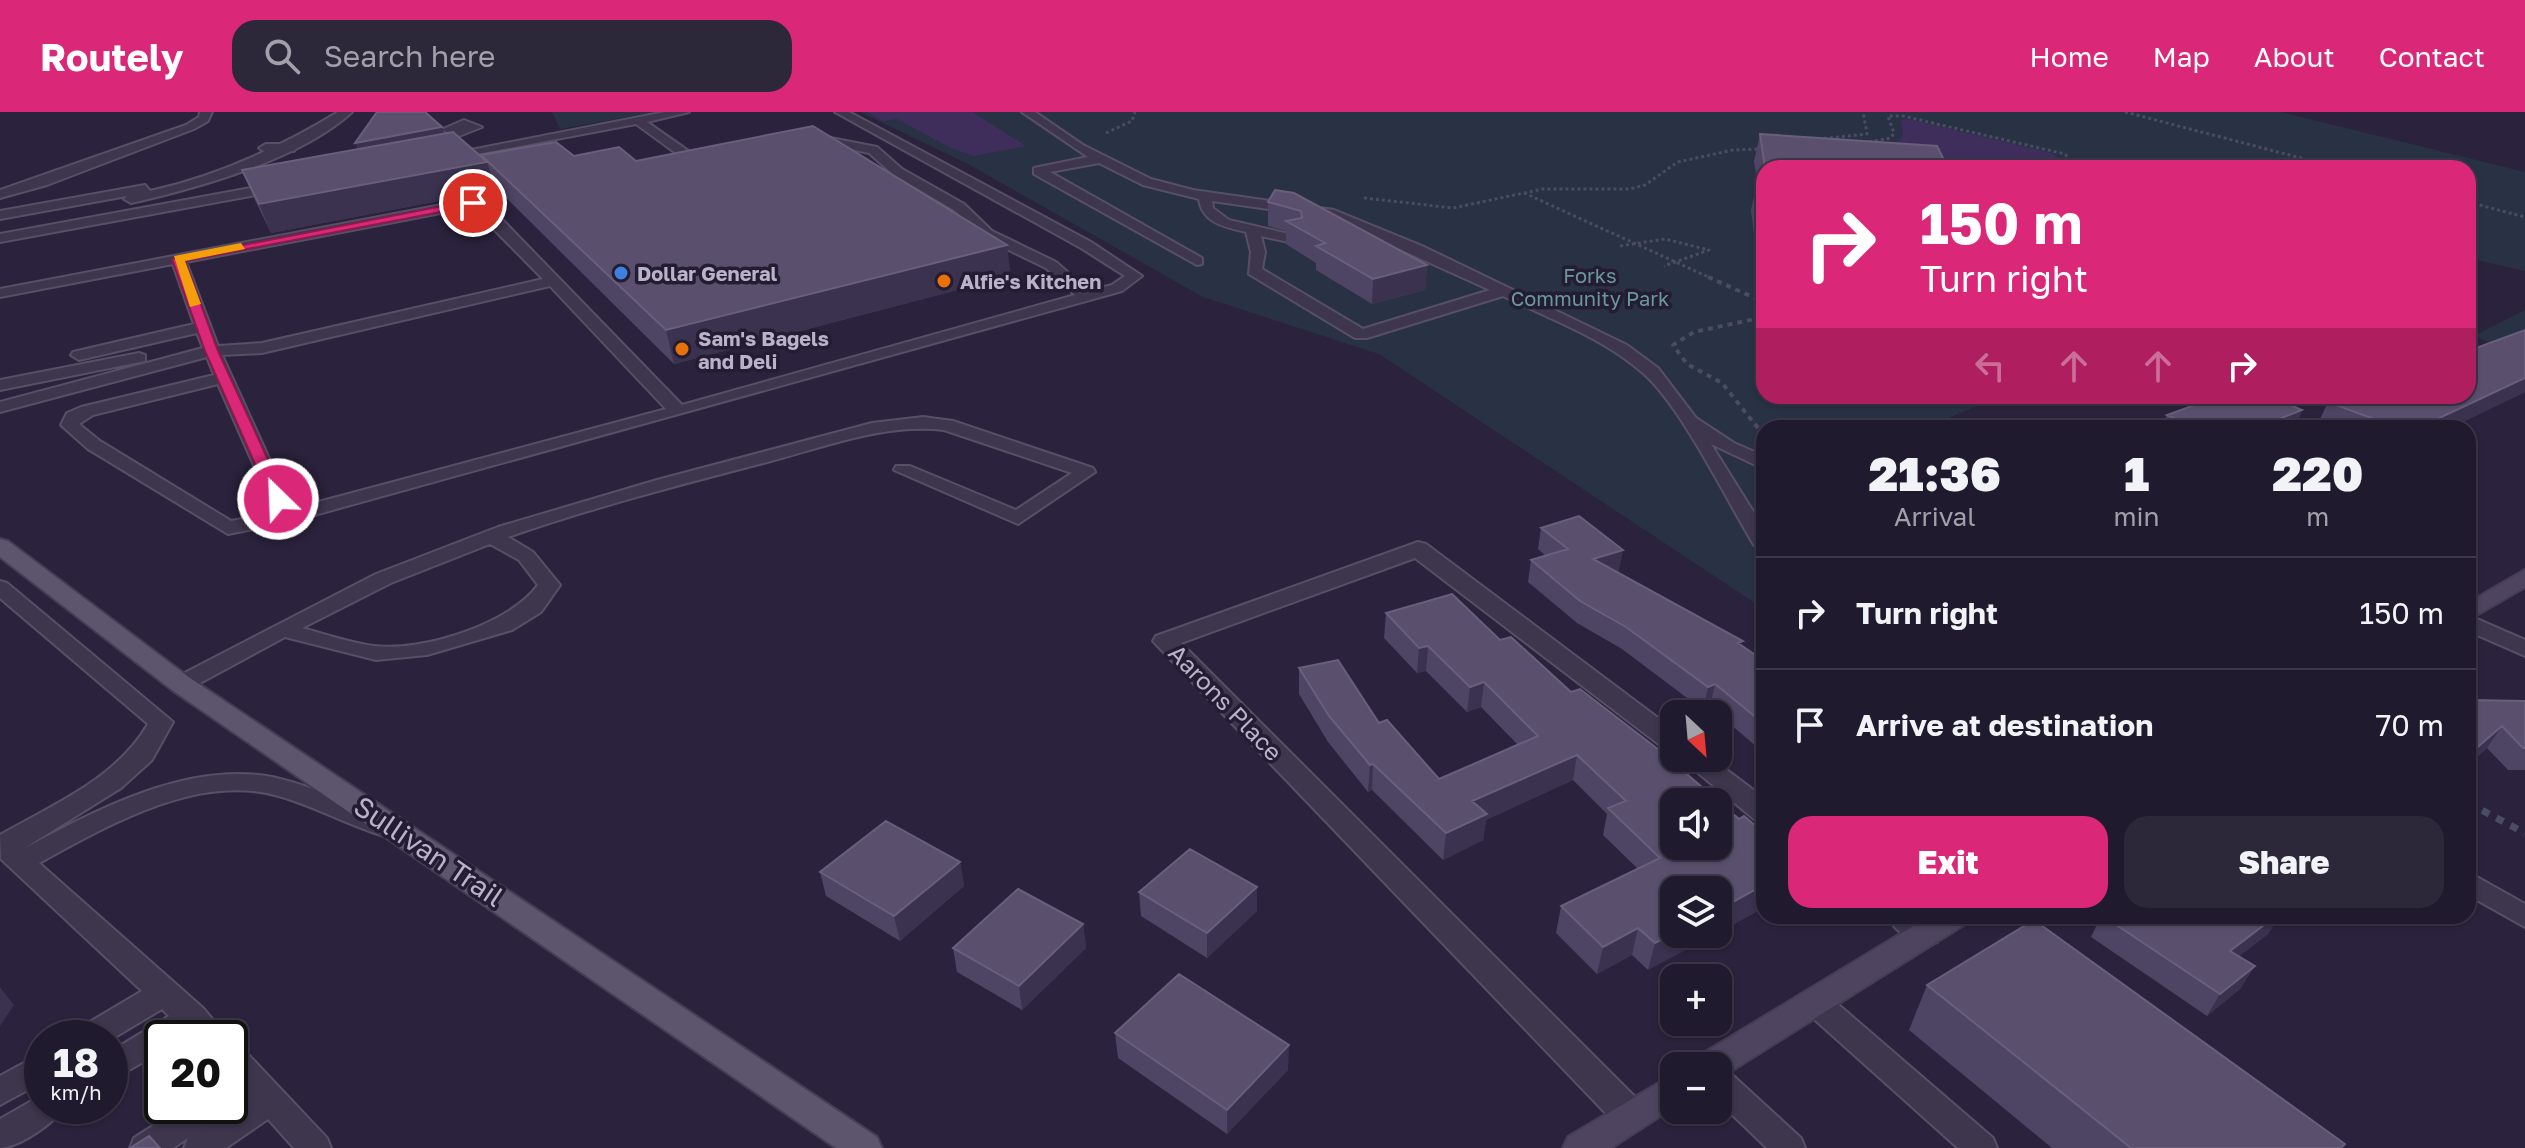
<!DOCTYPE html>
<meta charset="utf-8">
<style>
:root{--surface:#201a2e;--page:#2d273a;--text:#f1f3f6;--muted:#a2a1aa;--line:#3d384a;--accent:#db2777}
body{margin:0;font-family:"Golos Text",sans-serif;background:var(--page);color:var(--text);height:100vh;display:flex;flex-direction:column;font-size:30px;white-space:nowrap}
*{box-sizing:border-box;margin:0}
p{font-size:26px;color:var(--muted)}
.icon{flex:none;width:44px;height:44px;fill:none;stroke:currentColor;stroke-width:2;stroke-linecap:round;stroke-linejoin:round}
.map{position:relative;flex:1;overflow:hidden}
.sheet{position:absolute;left:1756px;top:308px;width:720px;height:504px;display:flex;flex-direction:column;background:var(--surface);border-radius:24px;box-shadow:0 2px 6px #0004,0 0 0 2px var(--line)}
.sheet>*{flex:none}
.guide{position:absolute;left:1756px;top:48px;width:720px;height:244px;border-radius:24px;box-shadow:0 2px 6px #0004,0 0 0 2px var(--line);background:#db2777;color:#fff;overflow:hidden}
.needle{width:52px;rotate:154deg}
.tools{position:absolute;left:1660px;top:588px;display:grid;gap:16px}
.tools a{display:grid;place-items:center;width:72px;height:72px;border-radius:16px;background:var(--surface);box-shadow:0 2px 6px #0004,0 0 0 2px var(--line);font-size:40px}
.speed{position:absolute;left:24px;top:908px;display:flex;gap:16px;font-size:40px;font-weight:700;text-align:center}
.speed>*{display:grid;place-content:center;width:104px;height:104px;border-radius:50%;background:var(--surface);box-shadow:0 2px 6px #0004,0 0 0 2px var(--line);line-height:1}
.speed small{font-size:20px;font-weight:400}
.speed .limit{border:4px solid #111;border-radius:12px;background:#fff;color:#111}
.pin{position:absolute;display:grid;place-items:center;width:68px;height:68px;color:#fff;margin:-34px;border:4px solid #fff;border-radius:50%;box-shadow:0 2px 8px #0007}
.me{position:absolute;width:88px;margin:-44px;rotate:336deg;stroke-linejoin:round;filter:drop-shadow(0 0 6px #0008)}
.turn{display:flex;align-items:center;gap:28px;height:168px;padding:0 32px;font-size:36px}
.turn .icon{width:104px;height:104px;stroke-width:2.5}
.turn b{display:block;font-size:56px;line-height:68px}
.lanes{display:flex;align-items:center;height:76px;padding:0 32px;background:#0003;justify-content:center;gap:40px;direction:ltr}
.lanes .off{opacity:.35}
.eta{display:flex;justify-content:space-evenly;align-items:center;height:136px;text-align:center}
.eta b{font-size:48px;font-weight:800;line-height:56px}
.action{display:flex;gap:16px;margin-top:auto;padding:16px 32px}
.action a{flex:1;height:92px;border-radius:24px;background:var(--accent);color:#fff;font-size:32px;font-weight:800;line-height:92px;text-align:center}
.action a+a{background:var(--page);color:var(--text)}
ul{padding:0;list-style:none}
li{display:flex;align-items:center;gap:24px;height:112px;padding:0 32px;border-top:2px solid var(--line)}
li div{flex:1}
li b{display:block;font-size:30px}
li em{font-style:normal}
header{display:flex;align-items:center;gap:48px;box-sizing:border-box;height:112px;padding:0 40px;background:var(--accent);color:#fff}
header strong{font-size:38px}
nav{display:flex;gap:44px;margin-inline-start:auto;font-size:28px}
.search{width:560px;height:72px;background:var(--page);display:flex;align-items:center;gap:20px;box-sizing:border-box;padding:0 28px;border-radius:24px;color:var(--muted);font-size:30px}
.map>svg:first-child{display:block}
</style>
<header>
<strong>Routely</strong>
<div class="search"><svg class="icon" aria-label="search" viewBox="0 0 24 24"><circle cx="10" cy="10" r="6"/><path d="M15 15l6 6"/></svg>Search here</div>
<nav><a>Home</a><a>Map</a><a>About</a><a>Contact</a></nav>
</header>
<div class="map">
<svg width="2525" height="1036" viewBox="0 0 2525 1036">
<rect width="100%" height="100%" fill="#2b223d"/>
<path fill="#293145" d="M552 0H655L560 17Z
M860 0H2281L2525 60V159L2468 146V56H1764V284H2003L1923 316H1764V497L1379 242 1203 185 968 52Z
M2525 198V245L2474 224Z"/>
<path fill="#3f2e5c" d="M867 0H972L1026 34 974 44 951 36 897 7 883 9Z
M1908 7 2051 41 2057 45 2056 56H1965L1888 32 1900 29 1903 23 1901 8Z"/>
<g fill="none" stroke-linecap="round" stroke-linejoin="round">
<defs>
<path id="lane" d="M200 0H212L208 9 194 17 47 73 0 86V78L186 13 199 5Z
M338 0H352C301 47 198 76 131 91L124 87 127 84 0 107V99L145 73 150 79C217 64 279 36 338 0Z
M665 0H689L647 10 694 43 710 42V48L688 50 636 12 446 48 440 44Z
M835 0H849L1091 130 1142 164 1122 179 293 409 228 422 88 337 61 313 67 301 81 295 214 263 207 245 0 300V290L203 236 197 221 79 248 71 243 73 240 194 212 173 152 0 185V177L473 87 486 91 682 293 1075 183 1046 156 982 125 954 98 894 63 869 41 806 28V24L810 22 877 35 902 57 964 92 992 119 1056 150 1089 179 1112 173 1125 164 1081 136ZM472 95 543 167 262 231 218 234 186 150ZM550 174 666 297 292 397 222 243 262 241ZM218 272 275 401 231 409 100 329 79 312 93 303Z
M1022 0H1035L1083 33 1151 67 1193 78 1334 98 1422 134 1627 233 1658 256 1696 306 1734 331 1764 344V357L1711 332 1764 417V439L1754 433C1726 387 1681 294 1643 261 1604 226 1550 207 1503 184L1367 226H1355L1249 162 1251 140 1246 120C1225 115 1202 111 1199 87L1143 73 1099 51 1050 60 1202 146V152L1197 153 1034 62V56L1088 45ZM1212 89 1331 106 1490 178 1363 217 1262 157 1265 140 1261 124 1293 131 1300 127 1298 124 1229 108 1213 96Z
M278 71 283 72V78L0 130V122Z
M139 241 145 243V249L0 278V268Z
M923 305 953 309 1093 356 1095 360 1018 412 894 358 896 354H910L1016 398 1072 361 944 318C886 311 827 334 771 349 683 372 594 395 508 425L533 440 560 473 541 500 512 518 427 543 376 548 285 525 189 577H173L169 572 173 567 376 462 498 415 657 368 872 311ZM490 432 519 448 538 473C510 512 422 540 374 534 350 531 325 522 302 516L391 471Z
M0 469 7 471 173 610 152 648 121 676 23 737C96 698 187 649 272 665 314 674 353 694 393 709L397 715 393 721 384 724C347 713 313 693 275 683 195 662 107 714 39 751L203 896 228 926H193L189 922 183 926H162V939L110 969V940L169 904 162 897 110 928 74 926 78 917 142 879 1 747 0 723C54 692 116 667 148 612L0 486Z
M2468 760 2525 792V815L2468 783Z
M1815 878 1826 882 1993 1026 1997 1036H1958L1804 898 1800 890 1804 882Z
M230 931 241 935 327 1026 331 1036H294L268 1007 226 1036H184L188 1026 249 986 230 994H229Z
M42 941V970L0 993V964Z
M1718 956 1729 960 1801 1026 1805 1036H1767L1718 989Z
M42 983V994H64C56 1011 19 1035 0 1036V1007Z
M184 994H226L221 1004 173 1036H130L134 1026Z"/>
<path id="street" d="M464 8 482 15 459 24 441 18Z
M289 32 296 36 294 39 266 40 259 36 266 32Z
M133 76H143L152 84 140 87 131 79Z
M1418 430 1426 432 1674 618V640L1665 637 1415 446 1181 531 1643 993 1649 1004 1643 1015 1631 1019 1619 1015 1153 529 1156 524Z
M2468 503 2525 528V544L2468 519Z
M1680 646H1711L1764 686V710L1754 707Z
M1887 804H1924L1941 822 1937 830C1918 836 1896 821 1887 804Z"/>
<path id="secondary" d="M2525 458V475L2468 508V491Z
M1930 804H1969L1965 812 1723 964 1718 966V954H1694L1699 944Z
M1674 962V995L1611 1036H1563L1568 1025Z"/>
<path id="primary" d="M0 427 8 429 190 566 877 1025 882 1036H836L172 578 0 445Z"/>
</defs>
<use href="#lane" stroke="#564f65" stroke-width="4"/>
<use href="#street" stroke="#564f65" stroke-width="4"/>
<use href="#secondary" stroke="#443d53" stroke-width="4"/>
<use href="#primary" stroke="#443d53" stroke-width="4"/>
<path stroke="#4a4c62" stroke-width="3" stroke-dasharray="3 3" stroke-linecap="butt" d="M2125 0 2339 56
M1106 21 1132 9 1135 0
M1818 27 1867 22 1863 0
M1869 30 1891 26 1894 21 1888 4H1903L2065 42 2069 47 2064 56
M1524 81 1713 167
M1364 86 1453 96 1543 77H1630L1645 73 1678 50 1733 38 1761 37
M2468 90 2525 105
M1620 134 1665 127 1709 138 1664 154"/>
<path stroke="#4a4c62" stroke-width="4" stroke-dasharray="5 5" stroke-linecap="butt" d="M1708 165 1764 190
M1758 316 1722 271 1687 252 1673 233 1694 220 1764 205"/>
<path stroke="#4a4c62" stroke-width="7" stroke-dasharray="8 8" stroke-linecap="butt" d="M2468 691 2525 721"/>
<use href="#lane" fill="#3e364d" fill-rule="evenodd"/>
<use href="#street" fill="#3e364d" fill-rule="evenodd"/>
<use href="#secondary" fill="#4f4460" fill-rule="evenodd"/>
<use href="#primary" fill="#5d546d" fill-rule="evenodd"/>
</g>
<path fill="#4e4463" d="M429 4 444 22 482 45 574 44 636 49 1011 164 674 252 496 76V78L271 121 254 86 242 58 358 37Z
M1760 22 1948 56H1764V171L1760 170 1751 98 1757 70 1754 49Z
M1275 78 1427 153 1425 178 1372 192 1316 158V151L1286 132V119L1268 114V90Z
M2525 218V280L2450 316H2336L2319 309 2328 290Z
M2302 298 2298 308 2278 316H2169L2162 313 2167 303Z
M1541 416 1619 459 1616 460 1742 534 1764 549V641L1710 595 1703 598 1622 537 1577 511 1528 470 1531 448 1546 444 1538 437Z
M1386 501 1500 528 1739 707 1648 858 1632 843 1597 862 1556 821 1561 794 1638 757 1603 723 1607 702 1573 668 1486 708 1483 728 1443 748 1372 678 1368 680 1328 630 1299 582V556L1379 611 1439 667 1518 633 1481 595 1467 600 1426 559 1417 561 1384 526Z
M2525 589V658H2508L2487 636 2468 653V591Z
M960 750 964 774 900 829 826 784 820 760Z
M1257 775V799L1207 846 1141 804 1139 780Z
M2101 804H2279L2268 822 2239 844 2241 876 2207 904 2091 825Z
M1083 812 1086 836 1022 898 957 860 953 836Z
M1927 873 2342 1036H2052L1909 918Z
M1115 921 1288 958 1227 1022 1118 946Z"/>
<path fill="#3b324f" d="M442 15 449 37 363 52 355 31Z
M487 50 496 78 271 121 259 92Z
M1007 133 1011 164 674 252 666 218Z
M1427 153 1425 178 1372 192 1373 167Z
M2525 266V280L2450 316H2418Z
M2302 298 2298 308 2278 316H2256Z
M1623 438 1619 459 1589 469 1593 447Z
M1428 534 1426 559 1417 561 1419 536Z
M1484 570 1481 595 1467 600 1470 575Z
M1715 572 1710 595 1703 598 1708 575Z
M2502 614 2487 636 2468 653V646L2473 639Z
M1577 643 1573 668 1486 708 1483 728 1443 748 1446 721 1472 689Z
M1373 652 1372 678 1368 680 1370 653Z
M960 750 964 774 900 829 894 804Z
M1764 773V796L1718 821V798Z
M1257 775V799L1207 846V821Z
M2276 804H2279L2268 822 2218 861 2230 839Z
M1083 812 1086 836 1022 898 1019 874Z
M1638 816 1632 843 1597 862 1603 835Z
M1674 821 1716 822 1648 858 1655 831Z
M2255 854 2241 876 2207 904 2220 882Z
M0 875 14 893 0 914Z
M1289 933 1288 958 1227 1022V998Z"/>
<path fill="#5a506e" stroke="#695f7c" stroke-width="2" fill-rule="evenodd" d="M377 0H425L442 15 355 31Z
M813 14 1007 133 666 218 481 43 556 30 574 44 619 35 636 49Z
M453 20 487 50 259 92 242 58Z
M1760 22 1937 34 1948 56H1765Z
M1757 70H1764V121Z
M1275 78 1294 81 1427 153 1373 167 1316 134 1325 131 1286 109 1302 106 1301 99 1268 90Z
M2525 218V266L2418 316H2398L2328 290 2344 284H2468V239Z
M2219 284H2269L2302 298 2256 316H2196L2167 303Z
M1579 404 1623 438 1593 447 1743 529 1738 531 1764 549V612L1715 572 1708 575 1626 515 1580 489 1531 448 1568 437 1541 416Z
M1452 482 1500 528 1511 525 1571 580 1580 577 1659 638 1739 707 1744 704 1764 721V773L1718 798V778H1674V821L1655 831 1638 816 1603 835 1561 794 1660 746 1608 696 1626 689 1577 643 1472 689 1487 702 1446 721 1373 652 1370 653 1329 604 1299 556 1338 548 1379 611 1387 608 1439 667 1538 624 1484 570 1470 575 1428 534 1419 536 1386 501ZM1674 690H1718V734H1674Z
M2472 588 2525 589V636H2523L2502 614 2473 639 2468 637V591Z
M886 709 960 750 894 804 820 760Z
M1190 737 1257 775 1207 821 1139 780Z
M1018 777 1083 812 1019 874 953 836Z
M2103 804H2276L2230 839 2255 854 2220 882Z
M2034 808 2345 1032 2341 1036H2131L1927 873Z
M1179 862 1289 933 1227 998 1115 921Z
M149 1024 160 1036H130Z"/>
<path fill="#db2777" stroke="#8e194d" stroke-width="2" d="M473 88 477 93 185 149 218 239 286 387 272 390 205 239 172 147Z"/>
<path fill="#f59e0b" d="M241 131 245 137 185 149 201 192 190 195 174 144Z"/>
<circle fill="#3f7fe0" stroke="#231c32" stroke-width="3" cx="621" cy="161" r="8"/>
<g fill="#e8710a" stroke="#231c32" stroke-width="3">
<circle cx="944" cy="169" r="8"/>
<circle cx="682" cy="237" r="8"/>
</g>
<g text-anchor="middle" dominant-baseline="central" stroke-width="7" stroke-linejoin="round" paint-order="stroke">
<g font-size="20" font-weight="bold" fill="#bab2c9" stroke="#231c32" text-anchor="start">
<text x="637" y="161">Dollar General</text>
<text x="960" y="169">Alfie's Kitchen</text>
<text x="698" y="226">Sam's Bagels<tspan x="698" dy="23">and Deli</tspan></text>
</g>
<g font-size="20" fill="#689a9a" stroke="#231c32">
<text x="1590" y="163">Forks<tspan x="1590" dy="23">Community Park</tspan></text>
</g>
<g font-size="24" fill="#bab2c9" stroke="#231c32">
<text transform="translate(1226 590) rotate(46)">Aarons Place</text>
</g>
<g font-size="28" fill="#bab2c9" stroke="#231c32">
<text transform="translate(429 739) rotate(34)">Sullivan Trail</text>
</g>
</g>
</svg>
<div class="tools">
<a><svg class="needle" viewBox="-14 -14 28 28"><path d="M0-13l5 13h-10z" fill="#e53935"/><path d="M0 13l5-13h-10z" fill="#a2a1aa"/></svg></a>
<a><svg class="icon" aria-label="sound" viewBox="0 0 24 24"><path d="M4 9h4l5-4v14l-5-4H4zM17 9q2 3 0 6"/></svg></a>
<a><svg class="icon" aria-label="layers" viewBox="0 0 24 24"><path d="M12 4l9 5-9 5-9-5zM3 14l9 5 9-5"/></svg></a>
<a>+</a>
<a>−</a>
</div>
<div class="speed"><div>18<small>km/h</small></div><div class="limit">20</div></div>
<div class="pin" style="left:473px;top:91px;background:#d93025"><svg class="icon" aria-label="arrive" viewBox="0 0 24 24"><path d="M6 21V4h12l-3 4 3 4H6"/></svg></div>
<svg class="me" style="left:278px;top:387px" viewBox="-20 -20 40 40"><circle r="17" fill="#db2777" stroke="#fff" stroke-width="3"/><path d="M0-11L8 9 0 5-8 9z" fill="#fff"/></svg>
<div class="guide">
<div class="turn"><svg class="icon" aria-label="right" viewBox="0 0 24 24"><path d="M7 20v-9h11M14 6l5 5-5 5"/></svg><div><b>150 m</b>Turn right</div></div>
<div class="lanes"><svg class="icon off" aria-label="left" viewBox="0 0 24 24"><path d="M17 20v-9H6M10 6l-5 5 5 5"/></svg><svg class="icon off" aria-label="ahead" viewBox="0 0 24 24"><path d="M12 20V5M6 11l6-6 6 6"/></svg><svg class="icon off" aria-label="ahead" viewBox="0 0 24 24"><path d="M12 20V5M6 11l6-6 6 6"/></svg><svg class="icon" aria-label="right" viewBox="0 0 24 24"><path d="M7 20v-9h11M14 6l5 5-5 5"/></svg></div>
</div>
<section class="sheet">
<div class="eta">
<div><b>21:36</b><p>Arrival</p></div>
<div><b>1</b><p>min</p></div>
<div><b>220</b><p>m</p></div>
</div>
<ul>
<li><svg class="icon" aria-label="right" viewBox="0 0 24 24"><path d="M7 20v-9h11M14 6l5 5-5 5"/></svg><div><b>Turn right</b></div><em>150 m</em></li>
<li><svg class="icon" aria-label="arrive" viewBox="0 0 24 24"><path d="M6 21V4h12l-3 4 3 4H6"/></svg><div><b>Arrive at destination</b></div><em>70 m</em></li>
</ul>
<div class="action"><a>Exit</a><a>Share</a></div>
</section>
</div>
